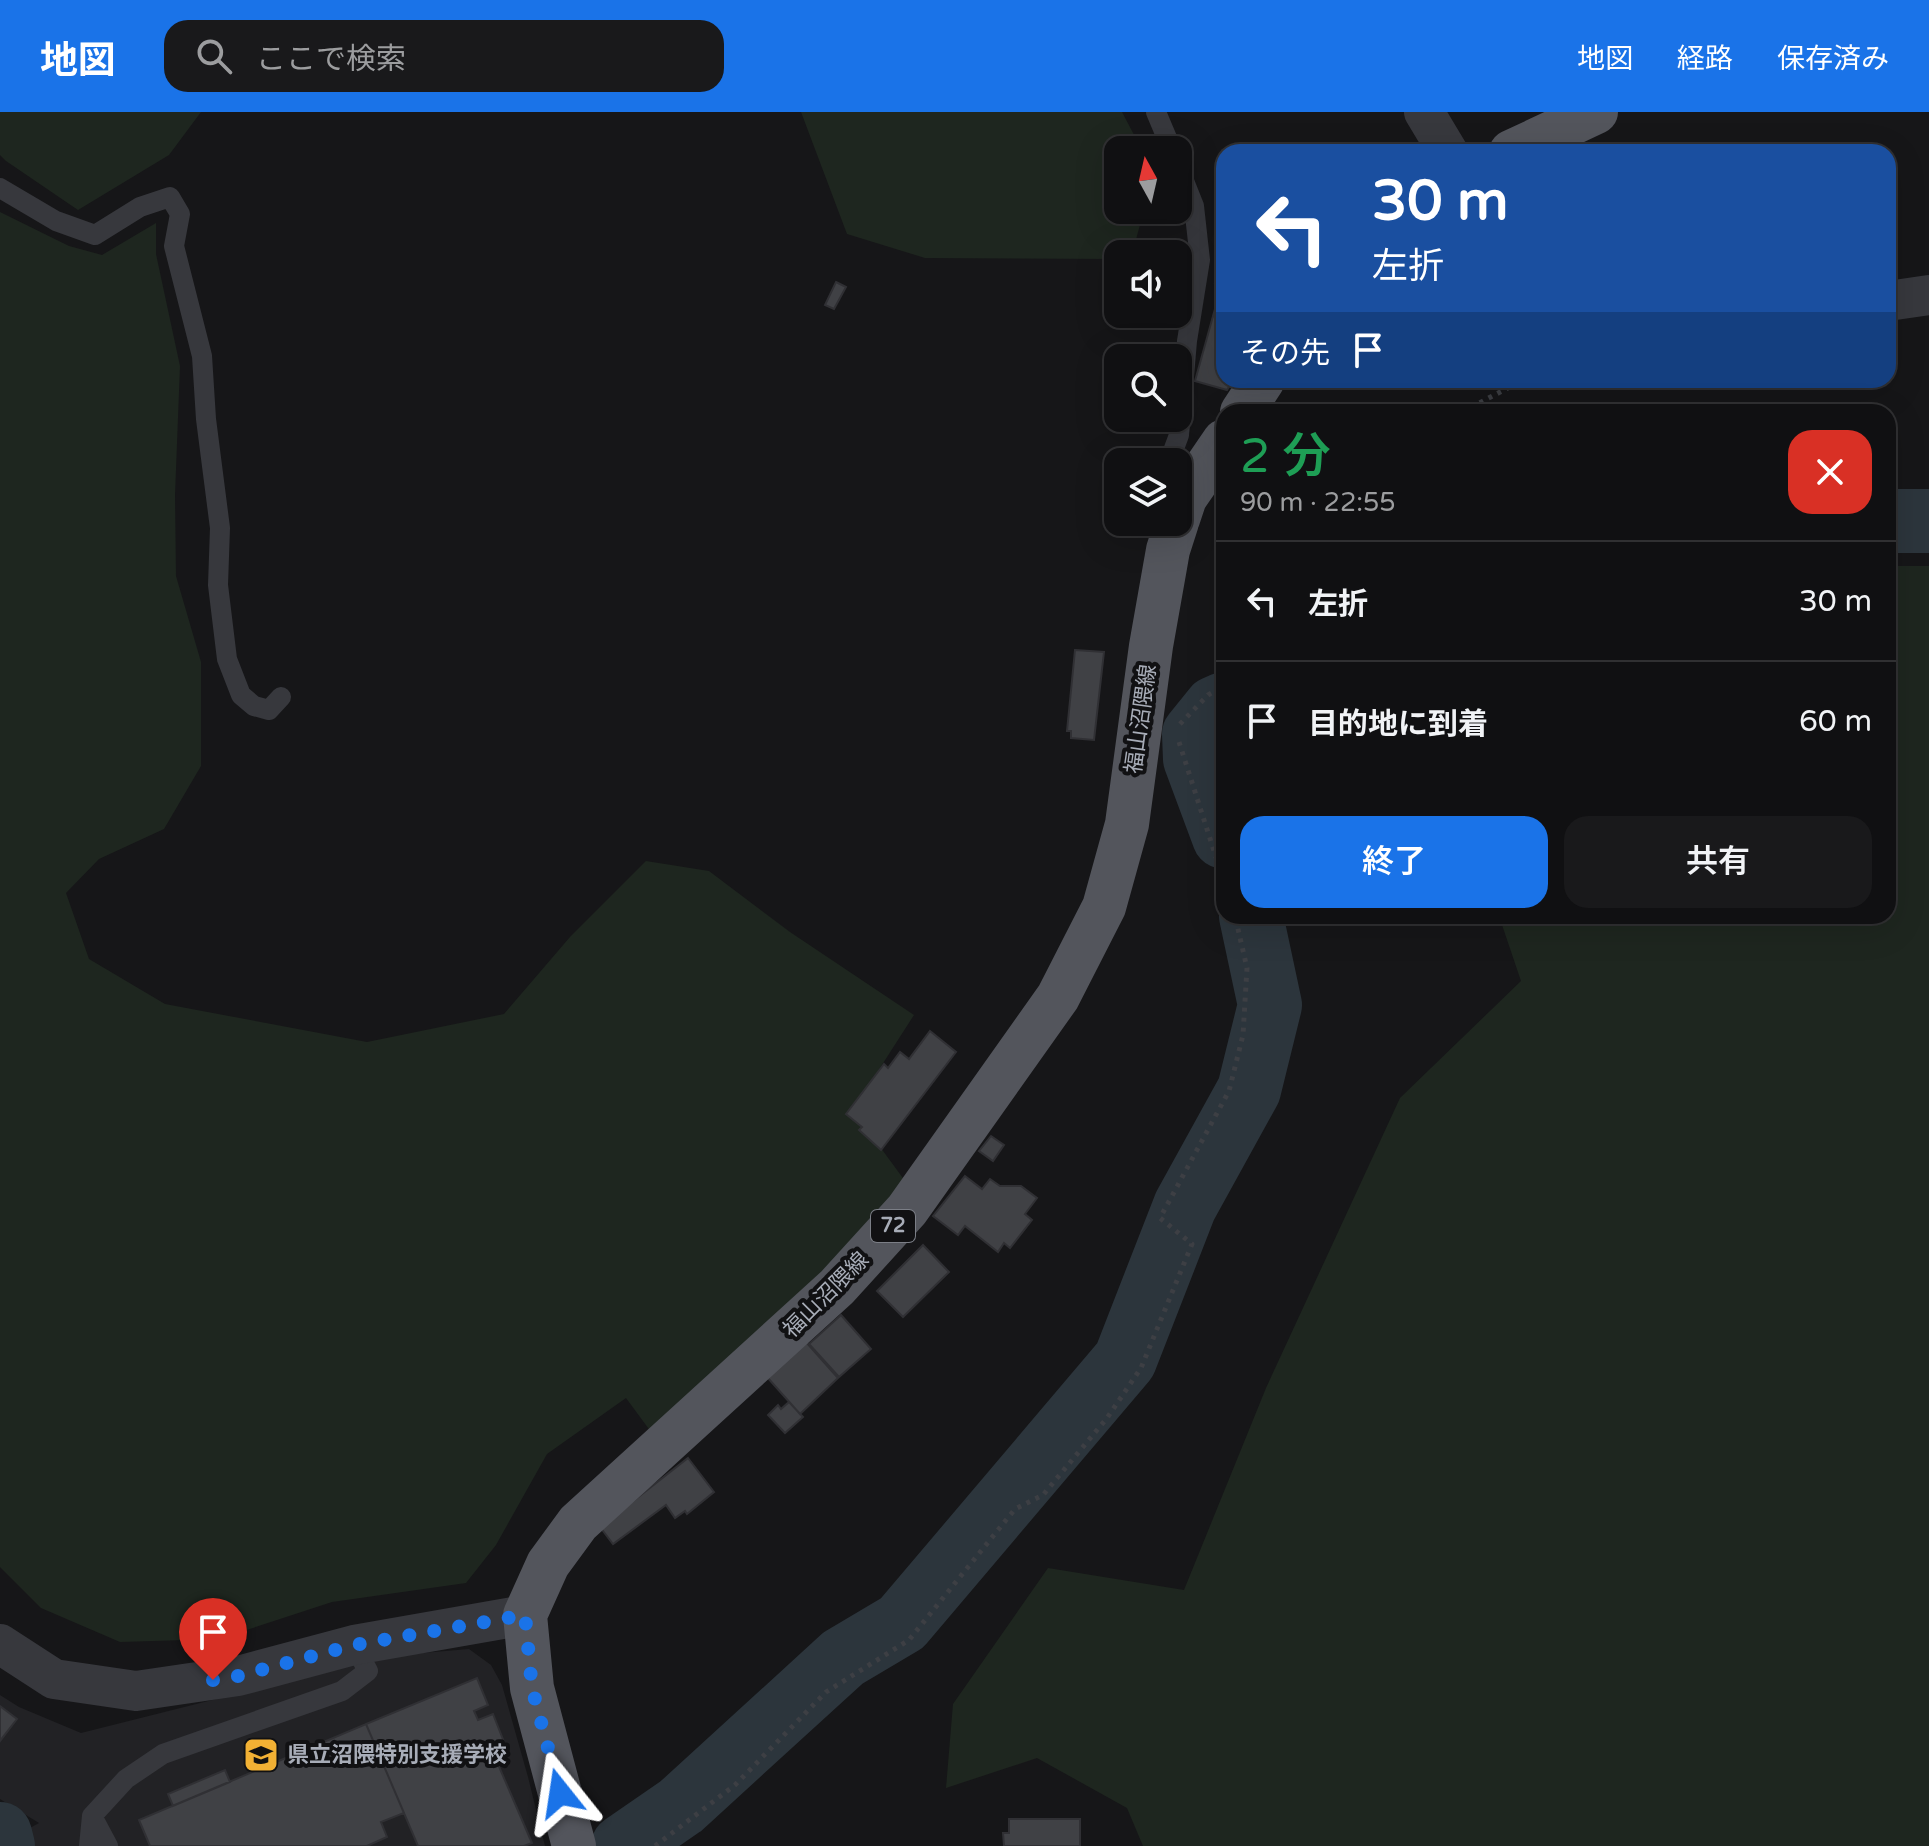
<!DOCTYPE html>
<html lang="ja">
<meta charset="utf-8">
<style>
:root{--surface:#101012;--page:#19191b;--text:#f1f3f6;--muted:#9c9d9f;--line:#303032;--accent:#1a73e8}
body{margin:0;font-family:"Varela Round","Noto Sans JP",sans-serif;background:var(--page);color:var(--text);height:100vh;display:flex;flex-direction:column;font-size:30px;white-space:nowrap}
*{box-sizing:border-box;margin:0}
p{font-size:26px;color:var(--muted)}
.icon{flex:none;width:44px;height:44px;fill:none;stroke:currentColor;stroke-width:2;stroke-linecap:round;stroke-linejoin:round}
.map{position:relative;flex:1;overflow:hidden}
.sheet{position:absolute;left:1216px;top:292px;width:680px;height:520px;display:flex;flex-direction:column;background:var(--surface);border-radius:24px;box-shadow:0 8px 32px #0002,0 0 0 2px var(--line)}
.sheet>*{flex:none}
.hud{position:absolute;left:1216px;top:32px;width:680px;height:244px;border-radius:24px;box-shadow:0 8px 32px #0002,0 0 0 2px var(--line);background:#1a4fa0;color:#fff;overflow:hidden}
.needle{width:52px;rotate:352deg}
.tools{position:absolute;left:1104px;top:24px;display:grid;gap:16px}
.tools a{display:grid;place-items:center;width:88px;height:88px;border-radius:16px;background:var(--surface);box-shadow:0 8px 32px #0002,0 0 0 2px var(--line);font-size:40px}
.pin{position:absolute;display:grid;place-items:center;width:68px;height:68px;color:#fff;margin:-82px -34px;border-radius:50% 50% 50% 0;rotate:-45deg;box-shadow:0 0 8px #0007}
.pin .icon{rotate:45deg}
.me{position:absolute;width:88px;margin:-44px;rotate:345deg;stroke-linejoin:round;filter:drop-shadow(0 0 6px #0008)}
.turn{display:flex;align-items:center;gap:28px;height:168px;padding:0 24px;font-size:36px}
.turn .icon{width:104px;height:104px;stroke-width:2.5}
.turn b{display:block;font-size:56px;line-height:68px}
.then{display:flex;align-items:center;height:76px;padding:0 24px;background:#0003;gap:16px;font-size:30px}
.round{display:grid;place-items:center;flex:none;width:84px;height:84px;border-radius:24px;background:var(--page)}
.summary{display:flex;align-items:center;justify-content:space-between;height:136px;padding:0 24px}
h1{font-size:48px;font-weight:600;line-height:60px;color:#1e9e55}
.action{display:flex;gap:16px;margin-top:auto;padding:16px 24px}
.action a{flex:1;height:92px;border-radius:24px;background:var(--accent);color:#fff;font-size:32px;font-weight:600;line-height:92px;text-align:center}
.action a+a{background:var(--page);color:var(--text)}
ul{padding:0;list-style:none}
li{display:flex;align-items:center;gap:24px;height:120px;padding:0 24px;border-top:2px solid var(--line)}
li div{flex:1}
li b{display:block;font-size:30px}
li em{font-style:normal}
header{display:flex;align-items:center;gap:48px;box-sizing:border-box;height:112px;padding:0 40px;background:var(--accent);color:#fff}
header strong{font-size:38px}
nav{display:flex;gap:44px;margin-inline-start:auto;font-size:28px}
.search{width:560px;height:72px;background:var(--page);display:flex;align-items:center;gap:20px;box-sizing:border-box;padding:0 28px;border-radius:24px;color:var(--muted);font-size:30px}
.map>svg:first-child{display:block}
</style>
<header>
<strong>地図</strong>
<div class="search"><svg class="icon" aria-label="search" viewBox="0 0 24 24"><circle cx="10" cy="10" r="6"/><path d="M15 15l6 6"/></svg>ここで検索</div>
<nav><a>地図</a><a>経路</a><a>保存済み</a></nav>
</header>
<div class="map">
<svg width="1929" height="1734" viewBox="0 0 1929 1734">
<rect width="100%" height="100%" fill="#161618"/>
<path fill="#222225" d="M469 1537 491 1553 502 1573 528 1665 545 1734H22L21 1721 39 1711 0 1687V1583L19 1595 81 1621 387 1544Z"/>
<path fill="#1e261f" d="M0 0H201L169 43 78 98 6 49 0 43Z
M801 0H1122L1142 38H1118V98H1144L1132 142H1118V147L925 146 847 122Z
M0 100 69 134 102 143 156 111V142L180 254 175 383 176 464 201 550V654L164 717 99 747 66 781 89 847 165 892 367 930 504 902 570 825 646 749 709 759 790 820 914 903 853 998 908 1073 850 1138 654 1324 626 1286 547 1342 496 1433 466 1471 332 1490 219 1527 120 1530 41 1496 0 1455Z
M1888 454H1929V1734H1143L1127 1696 1037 1646 946 1676 953 1592 1048 1456 1184 1478 1266 1276 1400 986 1521 869 1499 804H1888Z"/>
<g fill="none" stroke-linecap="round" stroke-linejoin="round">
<path stroke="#2c353c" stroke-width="64" d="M1888 409H1929
M1224 592 1215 596 1194 622 1195 647 1224 725
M0 1722 3 1734
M623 1734 681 1694 843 1546 902 1511 1125 1248 1185 1094 1249 978 1270 893 1251 804"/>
</g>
<path fill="#404145" stroke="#303034" stroke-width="2" d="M1224 141V208L1213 204 1222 173 1215 171Z
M836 170 846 175 834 197 825 193Z
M1213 204 1224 208V268H1233L1227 278 1195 269Z
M1075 538 1104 540 1094 628 1071 626V619H1067Z
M930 919 956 940 881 1038 859 1018 862 1015 846 1002 884 952 888 956 900 940 909 947Z
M991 1024 1004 1033 993 1049 979 1039Z
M965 1064 982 1077 990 1067 1000 1074H1021L1037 1086 1025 1102 1032 1108 1010 1136 1004 1131 998 1140 965 1114 958 1123 933 1104Z
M923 1133 949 1160 903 1205 877 1179Z
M841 1203 871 1237 839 1265 809 1232Z
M806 1230 838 1266 800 1302 767 1265Z
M789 1290 803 1305 785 1321 768 1303 778 1293 781 1297Z
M688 1346 714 1380 687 1402 685 1399 675 1406 666 1393 613 1432 600 1415Z
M477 1566 488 1593 474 1599 478 1608 493 1602 504 1630 491 1636 532 1731 524 1734H418L366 1612Z
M0 1594 17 1607 0 1629Z
M366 1612 404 1701 381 1710 387 1725 367 1734H150L139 1708Z
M225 1658 230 1670 173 1694 168 1682Z
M1009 1707H1080V1734H1004L1003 1721H1009Z"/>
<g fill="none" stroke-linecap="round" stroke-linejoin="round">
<path stroke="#3d3f44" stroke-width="5" stroke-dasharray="4 6" stroke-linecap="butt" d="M1462 300 1523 268
M1180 612 1208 583 1224 574
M1179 630 1224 770
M655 1734 735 1673 826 1580 909 1528 1015 1397 1043 1383 1107 1306 1141 1256 1192 1132 1160 1106 1229 979 1243 923 1247 856 1235 804"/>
<path stroke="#37383d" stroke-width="20" d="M1156 0 1172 38
M0 76 56 109 95 123 140 95 170 85 180 102 174 134 202 244 206 307 220 416 218 473 227 547 241 583 254 594 269 598 281 585
M1169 350 1179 323 1187 229 1200 148 1194 94 1178 54
M92 1704 108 1734
M89 1734 92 1704 126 1667 163 1642 342 1579 368 1559 354 1533"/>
<path stroke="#37383d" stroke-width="40" d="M1424 0 1448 40
M1888 189 1929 183
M0 1532 54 1567 136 1579 238 1564 354 1533 525 1503"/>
<path stroke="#53555c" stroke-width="44" d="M1511 40 1596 0
M1242 300 1263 268
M1178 407 1185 386 1224 329
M574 1734 532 1576 525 1503 548 1452 578 1411 837 1175 907 1098 1058 885 1104 795 1127 712 1151 534 1168 438 1177 410"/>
</g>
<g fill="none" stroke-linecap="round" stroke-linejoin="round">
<path stroke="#1a73e8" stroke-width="14" stroke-dasharray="0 25.2" d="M213 1568 238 1564 354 1533 525 1503 532 1576 560 1681"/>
</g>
<defs>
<symbol id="school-square" viewBox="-11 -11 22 22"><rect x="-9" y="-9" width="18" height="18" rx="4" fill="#f2b134" stroke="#111113"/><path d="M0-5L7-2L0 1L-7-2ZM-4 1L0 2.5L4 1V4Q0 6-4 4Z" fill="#111"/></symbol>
</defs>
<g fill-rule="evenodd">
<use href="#school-square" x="241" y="1623" width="40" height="40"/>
</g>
<g text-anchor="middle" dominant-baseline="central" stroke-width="8" stroke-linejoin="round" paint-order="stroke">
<rect fill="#111113" stroke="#7b7e86" stroke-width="2" x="871" y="1098" width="44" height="32" rx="6"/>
<g font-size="20" font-weight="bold" fill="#a8adb8">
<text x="893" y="1114">72</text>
</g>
<g font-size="22" fill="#a8adb8" stroke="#111113">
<text transform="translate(1141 607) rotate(-82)">福山沼隈線</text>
<text transform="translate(826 1183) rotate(-45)">福山沼隈線</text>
</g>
<g font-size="22" font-weight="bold" fill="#a8adb8" stroke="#111113" text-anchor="start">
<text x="287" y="1643">県立沼隈特別支援学校</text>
</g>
</g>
</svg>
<div class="tools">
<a><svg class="needle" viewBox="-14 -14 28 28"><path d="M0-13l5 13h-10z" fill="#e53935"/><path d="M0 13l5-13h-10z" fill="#9c9d9f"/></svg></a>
<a><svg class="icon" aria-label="sound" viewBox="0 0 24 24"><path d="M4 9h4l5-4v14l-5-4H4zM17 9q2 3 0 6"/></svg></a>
<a><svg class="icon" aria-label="search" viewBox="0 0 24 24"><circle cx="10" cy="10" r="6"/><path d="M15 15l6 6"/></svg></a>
<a><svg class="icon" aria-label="layers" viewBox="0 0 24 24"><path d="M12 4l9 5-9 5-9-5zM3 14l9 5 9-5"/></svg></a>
</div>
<div class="pin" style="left:213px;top:1568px;background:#d93025"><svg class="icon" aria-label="arrive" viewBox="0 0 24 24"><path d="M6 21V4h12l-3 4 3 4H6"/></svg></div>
<svg class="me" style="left:560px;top:1681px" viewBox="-20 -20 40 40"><path d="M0-17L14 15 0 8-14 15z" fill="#1a73e8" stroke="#fff" stroke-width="4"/></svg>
<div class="hud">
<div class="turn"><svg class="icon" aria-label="left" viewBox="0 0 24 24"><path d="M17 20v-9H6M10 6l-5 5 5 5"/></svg><div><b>30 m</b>左折</div></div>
<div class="then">その先<svg class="icon" aria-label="arrive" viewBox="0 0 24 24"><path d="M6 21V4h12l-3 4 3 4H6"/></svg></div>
</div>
<section class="sheet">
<div class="summary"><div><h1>2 分</h1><p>90 m · 22:55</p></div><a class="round" style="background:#d93025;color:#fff"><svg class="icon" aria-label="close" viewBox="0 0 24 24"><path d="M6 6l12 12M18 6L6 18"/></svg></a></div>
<ul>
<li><svg class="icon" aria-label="left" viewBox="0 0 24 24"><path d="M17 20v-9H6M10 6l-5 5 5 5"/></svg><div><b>左折</b></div><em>30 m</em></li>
<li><svg class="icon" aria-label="arrive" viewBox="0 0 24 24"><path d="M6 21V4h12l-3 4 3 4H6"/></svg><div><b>目的地に到着</b></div><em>60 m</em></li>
</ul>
<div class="action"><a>終了</a><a>共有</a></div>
</section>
</div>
